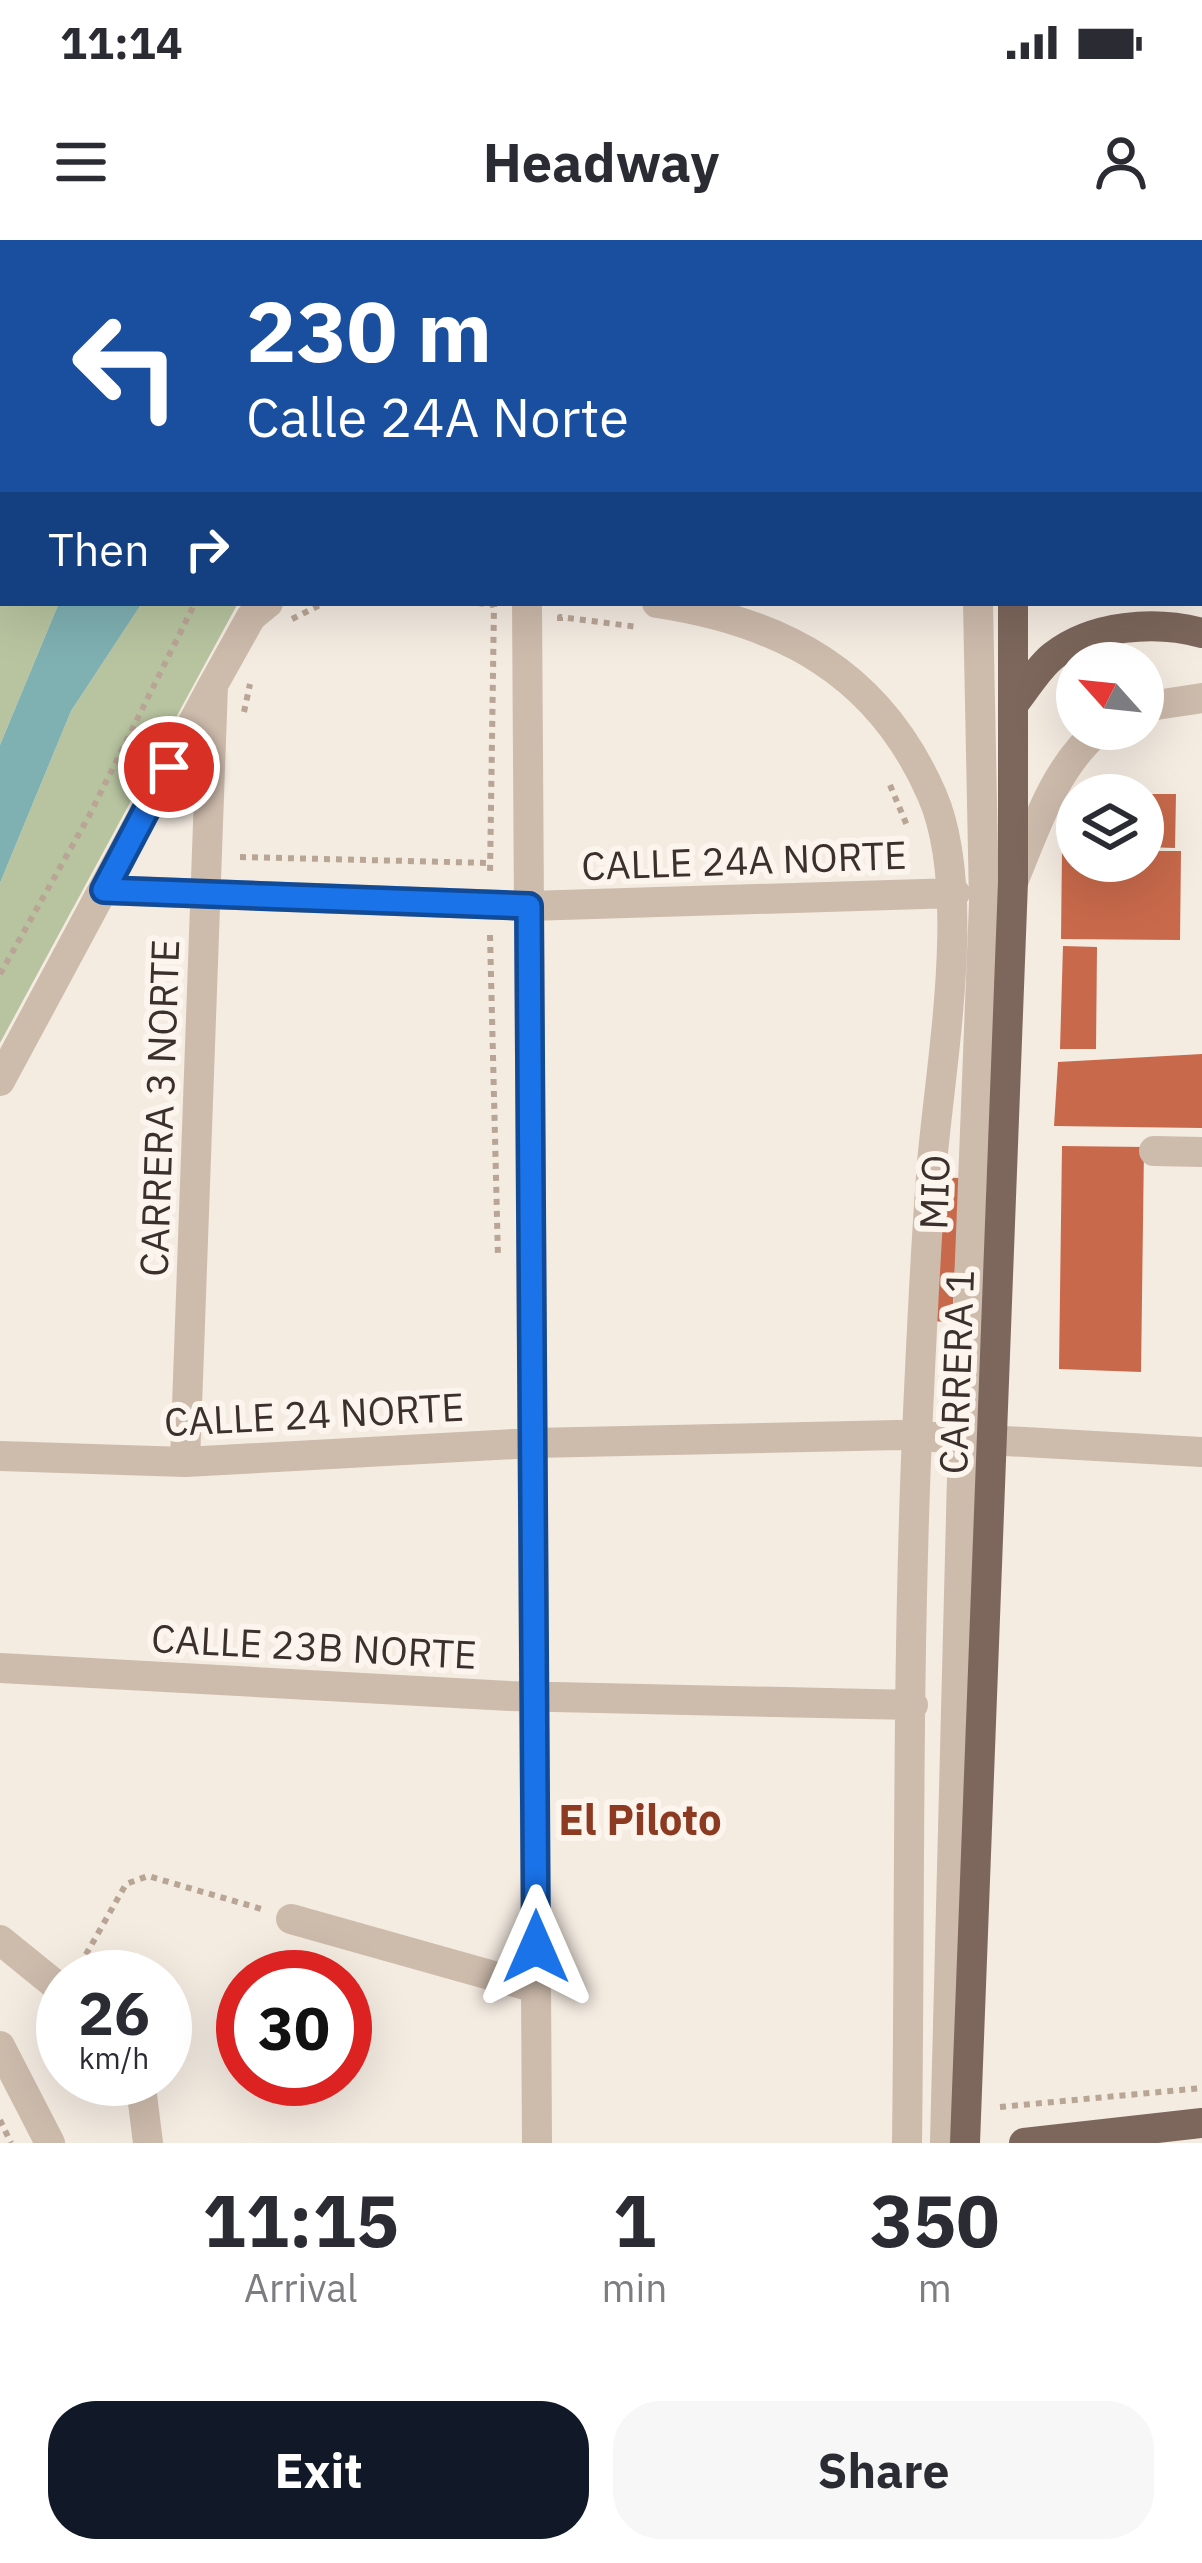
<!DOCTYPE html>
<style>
:root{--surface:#fff;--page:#f7f7f7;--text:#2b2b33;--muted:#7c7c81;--accent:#111827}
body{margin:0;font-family:"IBM Plex Sans",sans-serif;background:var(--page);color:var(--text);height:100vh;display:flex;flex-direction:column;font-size:45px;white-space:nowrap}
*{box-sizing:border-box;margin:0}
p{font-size:39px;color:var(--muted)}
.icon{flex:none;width:66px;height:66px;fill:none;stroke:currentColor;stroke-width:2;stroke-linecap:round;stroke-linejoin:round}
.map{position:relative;height:1903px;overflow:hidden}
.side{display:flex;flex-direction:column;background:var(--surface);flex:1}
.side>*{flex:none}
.guide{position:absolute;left:0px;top:0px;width:1203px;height:366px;box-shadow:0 12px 48px #0002;background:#1a4fa0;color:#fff;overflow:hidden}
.needle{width:78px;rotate:297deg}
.controls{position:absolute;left:1056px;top:402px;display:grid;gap:24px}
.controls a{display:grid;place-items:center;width:108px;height:108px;border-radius:50%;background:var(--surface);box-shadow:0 12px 48px #0002;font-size:60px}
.speed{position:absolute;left:36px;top:1710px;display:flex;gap:24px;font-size:60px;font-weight:700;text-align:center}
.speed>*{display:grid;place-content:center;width:156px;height:156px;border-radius:50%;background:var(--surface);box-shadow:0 12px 48px #0002;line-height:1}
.speed small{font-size:30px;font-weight:400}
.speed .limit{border:18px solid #d22;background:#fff;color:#111}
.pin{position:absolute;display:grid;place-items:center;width:102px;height:102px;color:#fff;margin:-51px;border:6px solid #fff;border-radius:50%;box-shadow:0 3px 12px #0007}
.me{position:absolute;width:132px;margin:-66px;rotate:0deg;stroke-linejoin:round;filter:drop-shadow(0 0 9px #0008)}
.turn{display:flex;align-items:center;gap:42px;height:252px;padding:0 48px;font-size:54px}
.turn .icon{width:156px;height:156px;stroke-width:2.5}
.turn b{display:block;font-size:84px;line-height:102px}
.then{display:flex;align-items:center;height:114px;padding:0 48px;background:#0003;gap:24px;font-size:45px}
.eta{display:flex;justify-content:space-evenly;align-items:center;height:204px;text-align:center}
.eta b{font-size:72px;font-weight:700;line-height:84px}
.primary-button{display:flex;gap:24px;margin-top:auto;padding:24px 48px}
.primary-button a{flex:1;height:138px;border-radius:48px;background:var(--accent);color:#fff;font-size:48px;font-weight:700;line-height:138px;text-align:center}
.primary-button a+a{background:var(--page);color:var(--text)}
.status{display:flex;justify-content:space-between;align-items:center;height:84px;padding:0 60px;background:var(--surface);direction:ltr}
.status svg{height:33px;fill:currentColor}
header{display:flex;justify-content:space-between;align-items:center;height:156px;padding:0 48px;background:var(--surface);font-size:54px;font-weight:700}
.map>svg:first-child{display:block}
</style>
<div class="status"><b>11:14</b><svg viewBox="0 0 49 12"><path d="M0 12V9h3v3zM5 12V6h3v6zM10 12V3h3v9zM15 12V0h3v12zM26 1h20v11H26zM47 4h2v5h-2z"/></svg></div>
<header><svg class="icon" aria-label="menu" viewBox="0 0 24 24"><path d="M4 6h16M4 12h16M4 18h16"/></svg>Headway<svg class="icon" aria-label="person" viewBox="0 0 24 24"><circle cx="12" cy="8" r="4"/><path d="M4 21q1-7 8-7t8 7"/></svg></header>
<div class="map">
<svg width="1202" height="1903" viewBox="0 0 1202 1903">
<rect width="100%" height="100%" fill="#f4ebe1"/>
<path fill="#b8c4a0" d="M307 0H868L306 3Z
M0 257 3 363H59L0 505Z
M142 363H238L0 803V643L71 471Z"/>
<path fill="#7fb0b2" d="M59 363H142L71 471 0 643V505Z"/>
<path fill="#c8694b" d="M1143 554H1176L1175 608 1143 607Z
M1062 611H1077V621H1143V611H1181L1180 700 1061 699Z
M1063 706 1097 707 1096 809H1060Z
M1202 814V888L1054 886 1058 822Z
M1062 906 1144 907 1141 1132 1059 1129Z
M934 937 960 938 952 1082 926 1081Z"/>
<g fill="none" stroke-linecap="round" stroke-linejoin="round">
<path stroke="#b9a596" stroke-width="6" stroke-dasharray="6 6" stroke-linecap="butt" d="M0 242H3
M478 363 494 365 490 634
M292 379 324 363
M560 381V377L638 387
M244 472 250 444
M890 545 908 588
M240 617 491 623
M490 695 498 1018
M0 734 89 576 195 363
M80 1725 126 1644 148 1636 265 1670
M1000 1867 1202 1848
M0 1880 11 1903"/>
<path stroke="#cdbbac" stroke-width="30" d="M970 0V3
M917 3 918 0
M527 363 537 1903
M657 363C783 382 879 433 932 555 973 649 941 820 932 923 925 1014 921 1105 917 1195 907 1431 910 1667 907 1903
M1143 467 1202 458
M1013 642C1036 587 1054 528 1100 489
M103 650 529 666 955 653
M0 841 213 445 251 377 268 363
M1154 911 1202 912
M0 1216 185 1222 533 1203 898 1195 1202 1212
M185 1222 213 445
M0 1428 510 1456 913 1465
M291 1679 536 1748
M0 1700 63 1751
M0 1806 50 1903
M140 1839 148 1903
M945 1903 963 1198 984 662 978 363"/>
<path stroke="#7d675c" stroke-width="30" d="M866 3 868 0
M1014 3V0
M0 189 3 190
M1200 323 1202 324
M1016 461C1027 447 1039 427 1053 416 1092 385 1155 380 1202 393
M965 1903 1013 642V363
M1024 1903 1202 1883"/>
<defs>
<path id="rail" d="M238 0 256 3
M1200 170 1202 171"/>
</defs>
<use href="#rail" stroke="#3b302b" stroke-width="14"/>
<use href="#rail" stroke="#fbf5ee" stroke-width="9" stroke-dasharray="27" stroke-linecap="butt"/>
</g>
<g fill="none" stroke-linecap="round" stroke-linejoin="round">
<defs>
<path id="route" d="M169 527 104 650 529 666 536 1707"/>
</defs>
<use href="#route" stroke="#114b97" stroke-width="30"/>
<use href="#route" stroke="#1a73e8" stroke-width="21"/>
</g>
<g text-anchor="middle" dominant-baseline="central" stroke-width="12" stroke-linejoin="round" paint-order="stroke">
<g font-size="39" fill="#3b302b" stroke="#fbf5ee">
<text transform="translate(744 620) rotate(-2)">CALLE 24A NORTE</text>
<text transform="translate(159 868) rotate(-88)">CARRERA 3 NORTE</text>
<text transform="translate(934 952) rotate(-88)">MIO</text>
<text transform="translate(956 1132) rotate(-88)">CARRERA 1</text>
<text transform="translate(314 1174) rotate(-3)">CALLE 24 NORTE</text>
<text transform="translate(314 1406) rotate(3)">CALLE 23B NORTE</text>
</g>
<g font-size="42" font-weight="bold" fill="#8c3b22" stroke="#fbf5ee">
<text x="640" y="1579">El Piloto</text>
</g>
</g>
</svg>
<div class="controls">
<a><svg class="needle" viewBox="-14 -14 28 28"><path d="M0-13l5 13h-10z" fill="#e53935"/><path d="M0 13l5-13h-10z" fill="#7c7c81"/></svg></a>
<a><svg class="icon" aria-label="layers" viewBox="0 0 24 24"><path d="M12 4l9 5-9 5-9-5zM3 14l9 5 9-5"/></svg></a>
</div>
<div class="speed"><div>26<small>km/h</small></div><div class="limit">30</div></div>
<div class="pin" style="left:169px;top:527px;background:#d93025"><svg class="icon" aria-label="arrive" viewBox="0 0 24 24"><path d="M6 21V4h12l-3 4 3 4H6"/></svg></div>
<svg class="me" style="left:536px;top:1707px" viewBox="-20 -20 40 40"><path d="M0-17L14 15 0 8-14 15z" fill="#1a73e8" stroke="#fff" stroke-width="4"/></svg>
<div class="guide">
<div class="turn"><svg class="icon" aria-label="left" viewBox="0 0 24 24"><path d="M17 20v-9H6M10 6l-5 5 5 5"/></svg><div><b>230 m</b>Calle 24A Norte</div></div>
<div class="then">Then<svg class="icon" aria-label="right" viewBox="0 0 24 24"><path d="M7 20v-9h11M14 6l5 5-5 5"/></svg></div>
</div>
</div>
<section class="side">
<div class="eta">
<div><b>11:15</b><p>Arrival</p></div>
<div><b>1</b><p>min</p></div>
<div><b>350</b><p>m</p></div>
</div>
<div class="primary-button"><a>Exit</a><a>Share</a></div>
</section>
